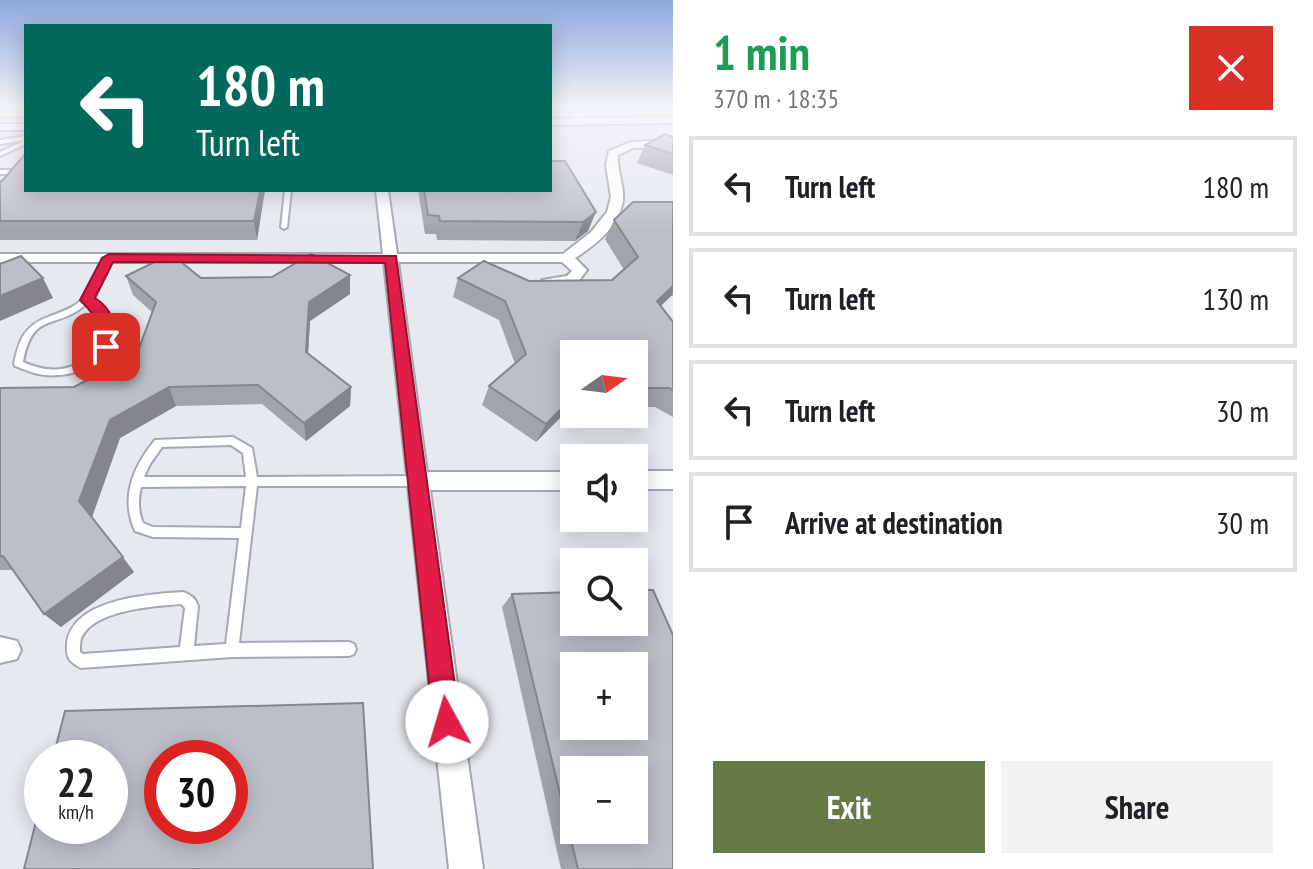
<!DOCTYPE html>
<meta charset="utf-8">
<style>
:root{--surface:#fff;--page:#f2f2f2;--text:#202124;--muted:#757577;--line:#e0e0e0;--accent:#657a44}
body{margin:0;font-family:"PT Sans Narrow",sans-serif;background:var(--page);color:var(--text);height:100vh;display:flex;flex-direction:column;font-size:30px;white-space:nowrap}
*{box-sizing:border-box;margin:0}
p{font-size:26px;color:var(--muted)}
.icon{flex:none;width:44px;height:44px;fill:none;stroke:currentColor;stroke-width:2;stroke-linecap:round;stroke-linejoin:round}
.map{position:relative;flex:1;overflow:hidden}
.details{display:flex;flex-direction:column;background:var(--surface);width:640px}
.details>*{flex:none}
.top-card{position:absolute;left:24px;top:24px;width:528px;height:168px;border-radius:0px;box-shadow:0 4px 20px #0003;background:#00695c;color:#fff;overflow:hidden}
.needle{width:52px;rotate:76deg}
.tools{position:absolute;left:560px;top:340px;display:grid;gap:16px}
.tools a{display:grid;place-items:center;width:88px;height:88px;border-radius:0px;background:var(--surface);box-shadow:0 4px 20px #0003;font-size:40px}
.speed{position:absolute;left:24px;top:740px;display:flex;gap:16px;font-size:40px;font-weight:700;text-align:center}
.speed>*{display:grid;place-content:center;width:104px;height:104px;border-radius:50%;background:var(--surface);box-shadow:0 4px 20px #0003;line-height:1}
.speed small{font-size:20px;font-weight:400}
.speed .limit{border:12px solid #d22;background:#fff;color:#111}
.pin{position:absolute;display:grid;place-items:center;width:68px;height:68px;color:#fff;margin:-34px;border-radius:16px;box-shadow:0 4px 12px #0006}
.me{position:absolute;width:88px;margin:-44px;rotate:354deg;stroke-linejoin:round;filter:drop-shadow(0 0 6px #0008)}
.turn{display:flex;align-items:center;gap:28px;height:168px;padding:0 40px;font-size:36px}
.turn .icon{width:104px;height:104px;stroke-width:2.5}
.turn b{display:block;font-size:56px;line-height:68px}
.round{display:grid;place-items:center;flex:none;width:84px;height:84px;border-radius:0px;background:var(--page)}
.summary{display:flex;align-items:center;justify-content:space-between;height:136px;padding:0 40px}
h1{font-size:48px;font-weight:800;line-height:60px;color:#1e9e55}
.button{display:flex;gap:16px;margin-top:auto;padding:16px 40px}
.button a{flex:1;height:92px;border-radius:0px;background:var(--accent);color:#fff;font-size:32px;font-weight:800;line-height:92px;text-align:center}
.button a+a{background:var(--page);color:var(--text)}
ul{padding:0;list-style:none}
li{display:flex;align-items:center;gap:24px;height:100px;margin:0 16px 12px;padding:0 24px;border:4px solid var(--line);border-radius:0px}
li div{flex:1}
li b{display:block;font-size:30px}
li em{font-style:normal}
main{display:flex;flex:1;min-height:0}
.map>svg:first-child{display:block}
</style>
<main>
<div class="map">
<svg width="673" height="869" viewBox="0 0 673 869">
<rect width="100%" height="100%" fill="#e6e9ee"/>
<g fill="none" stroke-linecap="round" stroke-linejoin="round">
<defs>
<path id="service" d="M0 112 26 113V117L0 116Z
M26 136V140L0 144V140Z
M26 140V144L0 156V152Z
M0 170H15L18 172 15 174H0Z
M285 190H291L287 227 284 229 281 227Z
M106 256 113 258 101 284 91 299C100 308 112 316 113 330 116 357 81 374 59 375 43 377 30 372 15 366L14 364C19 340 24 326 48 317 58 313 68 310 77 304 92 292 97 273 106 256ZM86 304C91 308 97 312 100 317 116 343 84 366 61 369 47 371 35 367 23 362 33 309 57 331 86 304Z
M233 437 252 448 257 477 419 476 423 478 424 481 423 484 419 486H257L239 643 349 642 354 644 356 649 354 654 349 656 232 657 81 668C69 662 66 657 67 644 71 599 149 594 183 592 190 594 196 599 198 606L194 646 226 644 239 538 153 537 135 531C120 497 133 467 155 440ZM231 445 243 453 246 477H144L150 464 162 447ZM246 486 241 528 153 527 143 523C138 511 138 499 141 487ZM181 604 185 608 180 647 83 654 80 652C80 649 80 641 81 639 92 610 154 606 181 604Z"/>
<path id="minor" d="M673 117V123L550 125V119Z
M0 124H26V130H0Z
M673 140V146L633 148 618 155C617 168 622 180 623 193 625 222 597 244 575 258L587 270 577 283 542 286V280L567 276 572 271 562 262H398L427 472H574V490H430L483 869H449L384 262H0V254H383L376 190H388L397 254H563L591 232 607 212 611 197 606 165 609 151 631 142Z
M634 471H673V489H634Z
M0 637 17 641 21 650 17 659 0 663Z"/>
</defs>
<use href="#service" stroke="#a5a8b2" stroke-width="4"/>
<use href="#minor" stroke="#a5a8b2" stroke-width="4"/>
<use href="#service" fill="#fff" fill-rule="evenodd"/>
<use href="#minor" fill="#fff" fill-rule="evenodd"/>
</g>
<path fill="#a2a4ac" d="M673 137V175L637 163 645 145Z
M550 161 588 231 575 241 437 240 436 234H425L418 190H550Z
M0 181 26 190H265L257 240H0Z
M673 202V296H671L661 306 673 322V417L655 407H634V354H574V408H570L536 442 482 405 489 386 515 364 499 320 453 297 458 278 529 281 612 280 624 270 605 239 614 220Z
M126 276 201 278 350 294 310 321 308 354 351 387 350 406 306 441 262 404 176 406 120 438 92 517 134 572 61 627 44 614 14 570H0V388L74 387 137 354 152 312 133 295Z
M512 594 673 869H561L502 607Z"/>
<path fill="#84868c" d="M260 190H265L257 240 254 221Z
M596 212 588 231 575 241 583 222Z
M350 275V294L310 321 307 371 306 352 309 302Z
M43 278 53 298 0 321V296Z
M673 286V293L671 296 646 320 657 301Z
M169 387 176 406 120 438 92 517 134 572 61 627 44 614 79 501 110 420Z
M351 387 350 406 306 441 304 423Z
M574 396V401L570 408 536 442 546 424Z"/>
<path fill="#bcbfc8" stroke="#84868c" stroke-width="2" fill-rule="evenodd" d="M665 134 673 137V154L645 145Z
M26 153V190H260L254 221H0V181H2Z
M550 161H565L596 212 583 222 440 221 439 216 428 215 424 190H550Z
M633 202H673V286L657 301 673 322V390L669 388H634V354H574V396L546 424 489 386 526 354 505 301 458 278 484 261 529 281 612 280 638 257 614 220Z
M171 254 201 278 272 277 311 254 350 275 309 302 306 352 351 387 304 423 258 385 169 387 110 420 79 501 123 557 44 614 3 556H0V388L74 387 137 354 156 302 126 276Z
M21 256 43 278 0 296V264Z
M634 590H653L673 635V869H578L512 594 574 592V622H634ZM574 666H634V726H574ZM574 770H634V830H574Z
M363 703 373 869H24L42 798V826H110V758H53L65 711ZM162 758H230V826H162Z"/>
<linearGradient id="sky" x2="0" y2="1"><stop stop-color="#8da7de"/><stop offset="0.47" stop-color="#f4f5f7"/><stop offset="1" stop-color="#f4f5f7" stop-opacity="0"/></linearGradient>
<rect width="673" height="230" fill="url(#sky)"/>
<path fill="#e11d48" stroke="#92132f" stroke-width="2" d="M109 254 396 256 460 722 456 732 447 735 437 732 433 722 385 263 113 262 95 298C114 310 116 326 114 347L106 352 99 347C101 322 96 316 80 300L102 258Z"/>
</svg>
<div class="tools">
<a><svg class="needle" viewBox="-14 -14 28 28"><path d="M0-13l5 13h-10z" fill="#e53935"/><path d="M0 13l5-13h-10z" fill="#757577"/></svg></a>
<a><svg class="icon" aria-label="sound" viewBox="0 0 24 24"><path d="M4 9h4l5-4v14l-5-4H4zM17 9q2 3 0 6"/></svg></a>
<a><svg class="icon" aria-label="search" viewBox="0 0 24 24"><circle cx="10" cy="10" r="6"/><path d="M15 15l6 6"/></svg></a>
<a>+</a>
<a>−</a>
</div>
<div class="speed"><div>22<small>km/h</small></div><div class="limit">30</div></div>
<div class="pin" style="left:106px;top:347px;background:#d93025"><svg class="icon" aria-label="arrive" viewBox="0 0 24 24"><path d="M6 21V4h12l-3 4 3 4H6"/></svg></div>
<svg class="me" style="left:447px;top:722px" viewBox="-20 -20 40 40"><circle r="19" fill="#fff"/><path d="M0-13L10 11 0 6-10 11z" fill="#e11d48"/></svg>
<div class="top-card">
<div class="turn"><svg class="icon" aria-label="left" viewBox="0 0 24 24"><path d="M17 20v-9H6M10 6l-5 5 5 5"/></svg><div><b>180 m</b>Turn left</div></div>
</div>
</div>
<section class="details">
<div class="summary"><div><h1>1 min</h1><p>370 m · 18:35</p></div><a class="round" style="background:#d93025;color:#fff"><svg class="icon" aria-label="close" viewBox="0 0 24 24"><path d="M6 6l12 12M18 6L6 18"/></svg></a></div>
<ul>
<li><svg class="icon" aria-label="left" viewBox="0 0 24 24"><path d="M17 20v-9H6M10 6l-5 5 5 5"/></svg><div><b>Turn left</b></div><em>180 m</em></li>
<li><svg class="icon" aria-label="left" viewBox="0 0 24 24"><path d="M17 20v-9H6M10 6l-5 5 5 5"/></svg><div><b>Turn left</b></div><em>130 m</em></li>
<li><svg class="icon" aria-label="left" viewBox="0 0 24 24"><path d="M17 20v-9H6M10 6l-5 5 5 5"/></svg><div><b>Turn left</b></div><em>30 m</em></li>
<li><svg class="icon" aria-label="arrive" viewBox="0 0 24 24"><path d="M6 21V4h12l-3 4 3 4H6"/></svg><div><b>Arrive at destination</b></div><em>30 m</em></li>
</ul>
<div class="button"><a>Exit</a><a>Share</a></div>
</section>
</main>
